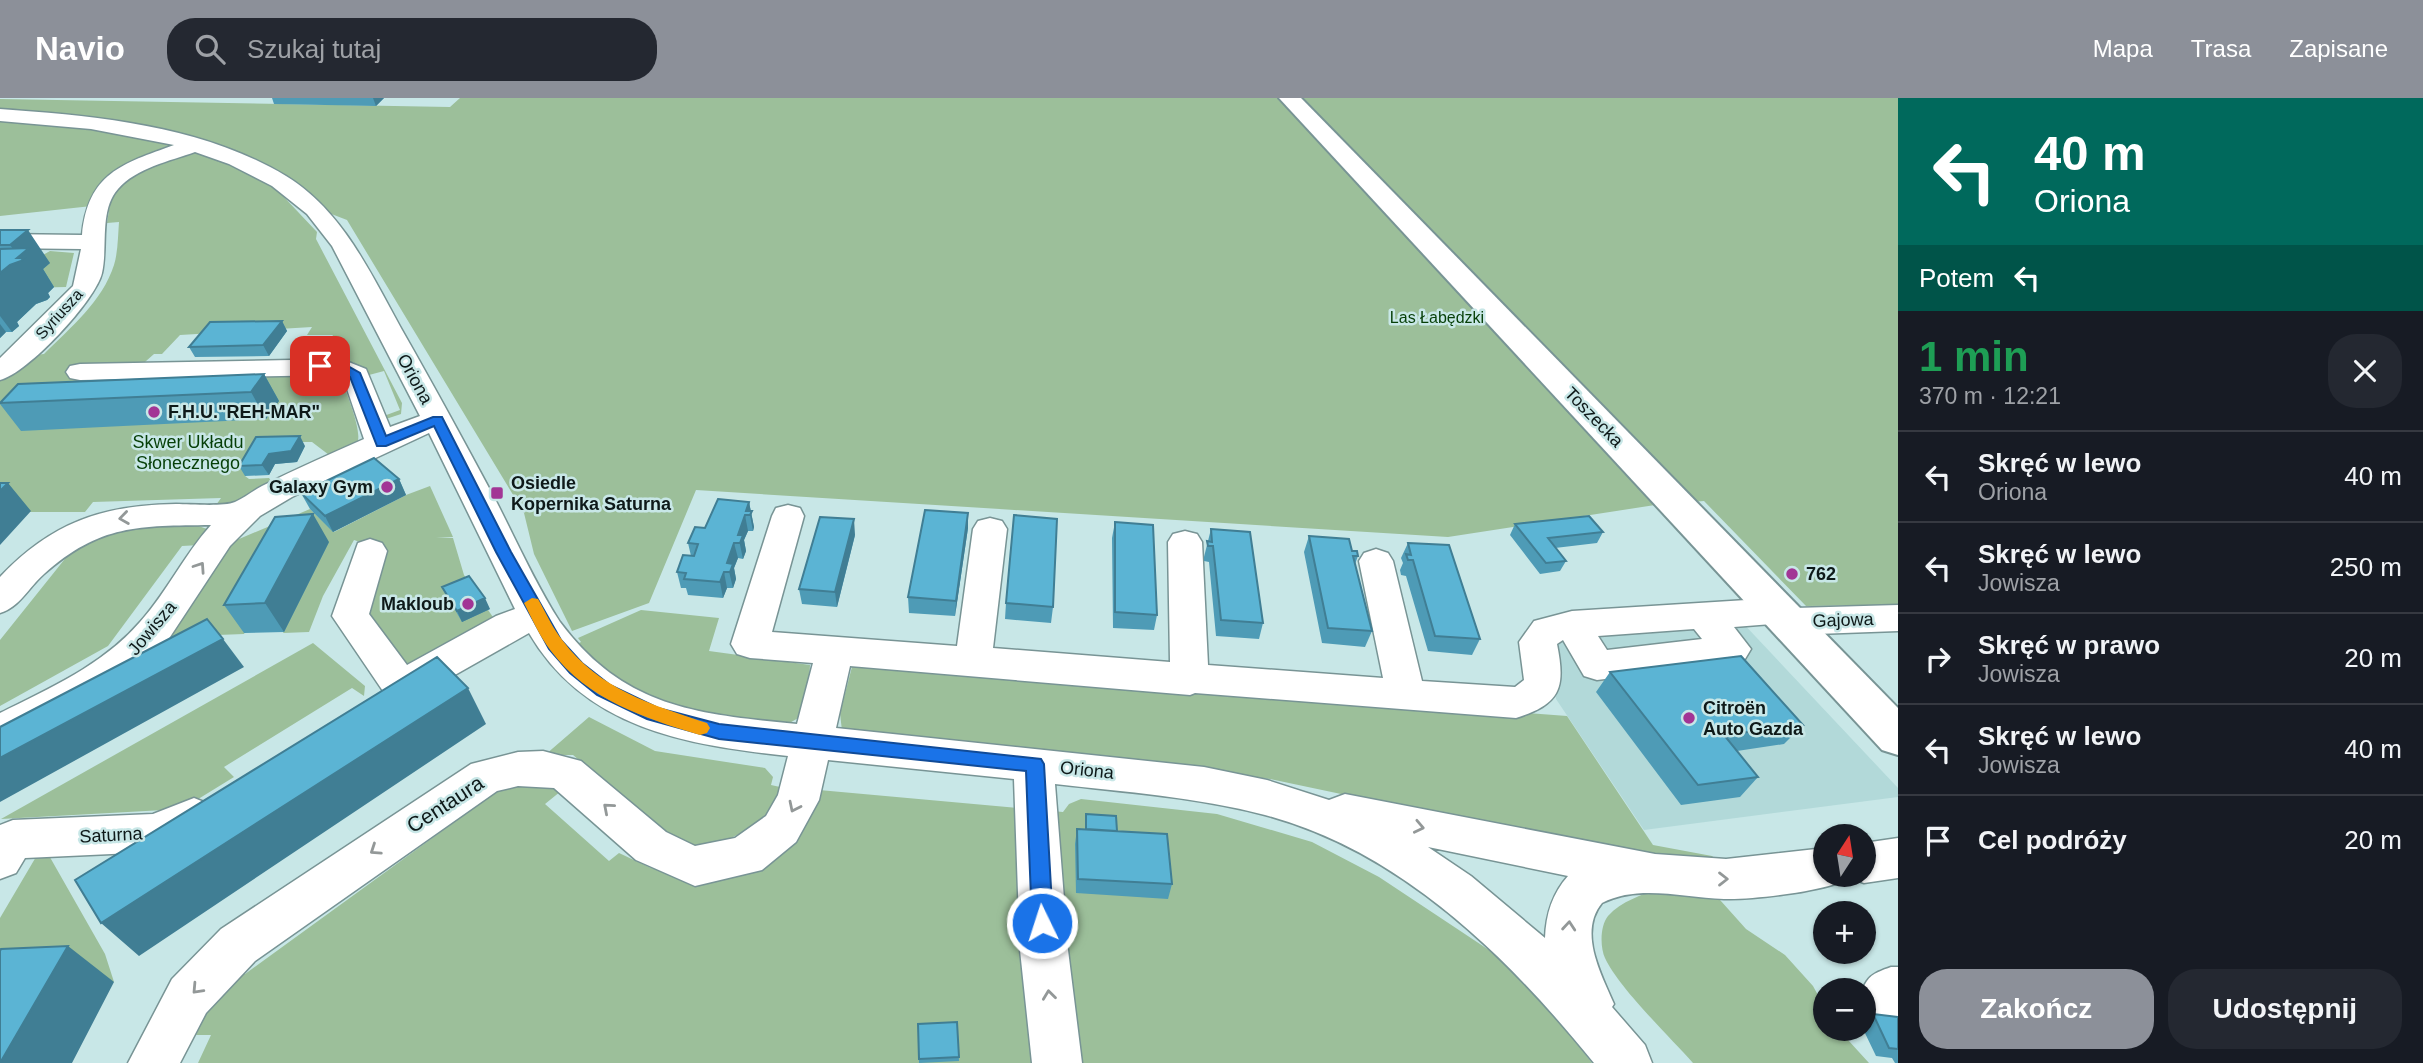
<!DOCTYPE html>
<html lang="pl">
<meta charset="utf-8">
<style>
:root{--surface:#171b24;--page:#242831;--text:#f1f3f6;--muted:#9ea1a6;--line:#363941;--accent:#8c9099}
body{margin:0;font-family:Arial,sans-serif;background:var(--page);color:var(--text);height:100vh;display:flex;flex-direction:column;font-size:26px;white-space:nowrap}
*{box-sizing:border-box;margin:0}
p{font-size:23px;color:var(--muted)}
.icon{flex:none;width:38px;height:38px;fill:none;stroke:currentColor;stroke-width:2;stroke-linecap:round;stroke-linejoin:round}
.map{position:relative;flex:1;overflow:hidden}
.details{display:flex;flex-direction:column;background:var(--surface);width:525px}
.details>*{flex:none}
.hud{background:#00695c;color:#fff;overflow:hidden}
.needle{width:46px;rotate:12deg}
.tools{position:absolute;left:1813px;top:726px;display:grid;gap:14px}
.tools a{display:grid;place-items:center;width:63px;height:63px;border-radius:50%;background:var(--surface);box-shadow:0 2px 5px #0004;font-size:35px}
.pin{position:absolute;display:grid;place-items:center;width:60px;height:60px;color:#fff;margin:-30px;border-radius:14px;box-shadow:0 4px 10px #0006}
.me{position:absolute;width:77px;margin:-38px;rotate:356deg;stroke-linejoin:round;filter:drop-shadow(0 0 5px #0008)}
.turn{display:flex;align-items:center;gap:24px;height:147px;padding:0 21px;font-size:32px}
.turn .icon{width:91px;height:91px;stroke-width:2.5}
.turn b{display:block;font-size:49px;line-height:60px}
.then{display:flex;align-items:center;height:66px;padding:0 21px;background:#0003;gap:14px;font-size:26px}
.round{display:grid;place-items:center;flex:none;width:74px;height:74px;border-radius:28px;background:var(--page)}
.head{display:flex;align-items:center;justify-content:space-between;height:119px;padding:0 21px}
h1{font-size:42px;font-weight:800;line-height:52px;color:#1e9e55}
.action{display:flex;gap:14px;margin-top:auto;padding:14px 21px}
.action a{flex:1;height:80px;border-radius:28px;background:var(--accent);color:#fff;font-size:28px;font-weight:800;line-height:80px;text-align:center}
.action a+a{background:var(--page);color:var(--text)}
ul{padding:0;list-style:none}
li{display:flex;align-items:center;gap:21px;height:91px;padding:0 21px;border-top:2px solid var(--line)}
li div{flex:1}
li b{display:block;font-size:26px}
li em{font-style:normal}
header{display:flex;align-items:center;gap:42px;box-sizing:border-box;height:98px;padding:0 35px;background:var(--accent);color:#fff}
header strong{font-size:33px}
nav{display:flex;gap:38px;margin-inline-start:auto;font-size:24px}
.search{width:490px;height:63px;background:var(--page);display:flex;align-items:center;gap:18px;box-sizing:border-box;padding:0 24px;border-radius:28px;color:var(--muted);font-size:26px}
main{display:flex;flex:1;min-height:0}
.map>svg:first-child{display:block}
</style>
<header>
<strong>Navio</strong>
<div class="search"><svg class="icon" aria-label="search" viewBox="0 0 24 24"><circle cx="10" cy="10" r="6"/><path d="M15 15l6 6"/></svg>Szukaj tutaj</div>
<nav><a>Mapa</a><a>Trasa</a><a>Zapisane</a></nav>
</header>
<main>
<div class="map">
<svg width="1898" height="965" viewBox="0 0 1898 965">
<rect width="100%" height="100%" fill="#c8e7e7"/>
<path fill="#b2d9d9" d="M1740 522 1898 690V699L1644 732 1556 601 1555 536Z"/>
<path fill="#9cbf9a" d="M460 0H1898V507L1806 508 1704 403 1655 407 1448 439 696 392 649 505 572 533 534 456 524 415 347 122 282 97 317 134 316 141 402 305 401 316 383 322 381 319 400 312 384 273 369 277 353 264H316L333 237H307L312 229 180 237 162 256H154L128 279H320L305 274 340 275 349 283 330 281 343 285C347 297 363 335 357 345 353 351 340 356 333 360L312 344H265L245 378 249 381 269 380 276 389 248 402 214 410 221 400 93 404 85 414H0V283L35 257 44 256C71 229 102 204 114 167 118 154 118 137 119 124L107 125 110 106 0 118V1L450 9Z
M50 153 74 155 66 189 22 190 0 181Z
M430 388 453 439 436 440H453L464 477 497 525 418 566H399L365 512 380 451 354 442 323 498 309 534 283 535 328 445 293 446 244 536 164 539 232 444 310 411 334 434 406 397Z
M193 426 207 431 200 447 182 448 108 548 0 608V542L68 457 54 454 128 428Z
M641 512 719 520 709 553 810 567 807 615 786 627 727 622 643 597 614 581 575 547 581 544 578 540Z
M313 545 365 588 364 598 352 590 224 669 234 679 182 711 1 721Z
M853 565 1567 618 1653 747 1712 758 1724 769 1431 715 1270 681 842 633 840 615Z
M589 619 655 653 765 670 773 679 771 687 789 691 763 724 723 744 693 748 672 740 573 657H545Z
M496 684 566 689 545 706 609 763 619 755 651 770 704 780 819 692 1063 714 1069 706 1081 701 1217 716 1312 744 1379 779 1489 852 1522 880 1557 920 1592 965H198L211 937H196C206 912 219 892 236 872L245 876 475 709 466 699Z
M43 747 105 856 114 884 52 888 0 965V820Z
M1660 789 1712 793 1746 831 1785 857 1813 888 1825 910V931H1838L1869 965H1693C1669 938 1619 890 1605 860 1600 849 1600 828 1608 818 1621 803 1643 797 1660 789Z"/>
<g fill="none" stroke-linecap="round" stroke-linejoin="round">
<defs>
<path id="minor" d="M0 11C96 18 201 27 286 78 343 113 371 176 402 232 435 290 465 345 496 403 517 444 536 487 560 524 624 610 697 616 797 626L813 565 750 560 737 556 731 546 772 418 776 410 788 407 800 410 804 418 772 534 957 548 973 431 978 423 990 420 1002 423 1007 431 993 550 1170 564 1168 444 1173 436 1185 433 1197 436 1202 444 1208 567 1383 580 1359 463 1364 455 1376 451 1388 455 1393 463 1422 583 1515 589 1524 582 1519 544 1534 523 1572 513 1778 500 1791 504 1795 510 1898 507V533L1789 537 1776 533 1772 526 1734 529 1751 551 1745 561 1732 565 1597 582 1584 578 1563 542 1557 546C1566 591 1560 606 1516 620L1195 595 1190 597 850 568 836 630 1204 669 1267 682 1329 702 1345 696 1655 756 1726 761 1825 750V777H1844L1841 784C1815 794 1752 802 1724 801 1684 800 1639 786 1602 805 1578 834 1601 876 1614 906L1612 909 1645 947 1652 965H1594C1508 859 1401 753 1265 717 1196 699 1126 694 1055 686L1068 852 1082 965H1032L1020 852 1014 681 828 662 819 702 796 744 762 772 695 788 636 762 554 690 518 688 497 693 255 863 206 915 180 965H128L172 881 221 831 471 666 518 654 543 653 581 663 666 734 695 748 735 740 766 718 778 697 788 658C687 647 585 631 529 535L416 599 402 603 387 599 332 518 358 445 370 441 382 445 387 453 369 516 407 567 496 518 515 511 429 335 292 399 260 418 230 448 168 542 136 574 76 613 0 650V615C50 590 103 567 140 524 167 494 184 457 211 427 139 428 100 426 44 476 28 490 20 509 0 515V479C51 425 102 407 176 406 190 406 223 409 235 404 244 400 253 393 262 388 296 371 330 356 364 341L344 282 336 277 80 282 70 280 66 274 70 268 80 266 341 261 366 271 390 329 420 318 332 148 307 116 272 88 229 66 195 54C170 63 136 70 118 91 99 112 108 149 102 175 96 202 27 276 0 282V260L73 188 81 151 0 150V136L82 137C88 75 122 66 174 47L91 31 0 23ZM1694 531 1702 541 1607 552 1598 538ZM1428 749 1568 778C1552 796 1546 816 1545 840L1471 778Z
M194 700 209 706 215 719 209 732 155 754 25 760 16 775 0 781V727L13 722 153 716Z
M1898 740V780L1864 785 1848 779 1847 777H1864V745Z
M1891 869H1898V951L1893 953 1875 946C1867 928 1855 899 1867 883 1872 875 1883 872 1891 869Z"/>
<path id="major" d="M1279 0H1301L1898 610V657L1882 652Z"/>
</defs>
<use href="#minor" stroke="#789495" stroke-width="3"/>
<use href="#major" stroke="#789495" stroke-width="4"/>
<use href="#minor" fill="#fff" fill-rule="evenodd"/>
<use href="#major" fill="#fff" fill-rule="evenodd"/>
</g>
<path fill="#4e9bb6" d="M272 0H384L376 8 274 6Z
M0 132 50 165 43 171 54 189 48 195 50 199 47 202 36 206 17 224 19 228 12 234H6L0 240Z
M282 223 287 233 269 258 195 259 189 249Z
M264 276 279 303 266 321 21 333 0 306Z
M305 348 297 364 275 366 269 377 245 378 239 368Z
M399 381 406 397 333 434 310 411 301 395Z
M749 404 754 429 753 433H748L744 442 746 453 743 461 738 460 734 470 736 481 733 490H727L723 500 688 497 686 490H681L677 474 691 458 688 445 705 430Z
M968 415V430L955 518 909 515 908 499Z
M1115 424 1157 517 1154 532 1113 530 1112 440Z
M1515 426 1603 434 1597 445 1555 450 1566 463 1560 473 1540 476 1510 437Z
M1211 431 1263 525 1259 541 1216 538 1209 464 1204 463V459Z
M855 437 837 509 802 506 799 491Z
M1309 438 1352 453 1358 458 1355 466 1372 533 1365 549 1322 545 1304 454Z
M329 444 284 534 244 535 224 507Z
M1408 445 1480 541 1472 557 1428 553 1406 478 1401 477 1400 472 1403 465 1401 460Z
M442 489 490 511 462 524Z
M1006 505 1053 509 1051 525 1005 521Z
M1610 574 1803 627 1784 646 1737 653 1758 679 1740 699 1681 707 1596 594Z
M1086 716 1117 733 1172 786 1168 801 1076 795 1075 746 1077 731H1085Z
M1873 916 1898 919V965H1895L1892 960 1876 958 1863 931 1864 922Z
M957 924 959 963 919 965 918 926Z"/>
<path fill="#407e94" d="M373 0H384L376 8Z
M28 132 50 165 43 171 54 189 48 195 50 199 47 202 36 206 17 224 19 228 12 234 0 218V175L19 159 10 147Z
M282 223 287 233 269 258 263 247Z
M0 226 6 234 0 240Z
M264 276 279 303 266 321 251 294Z
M300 338 305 348 297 364 275 366 269 377 262 367 269 356Z
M399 381 406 397 333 434 325 418Z
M8 385 31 413 0 447V393Z
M749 404 754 429 753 433 750 417 746 413Z
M968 415V430L955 518 956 503Z
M313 416 329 444 284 534 265 505Z
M745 417 748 433 744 442 746 453 743 461 738 437Z
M854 421 855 437 837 509 835 494Z
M734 445 738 460 734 470 736 481 733 490 727 465Z
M724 474 727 490 723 500 720 484Z
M485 500 490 511 462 524 457 513Z
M223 541 244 569 0 704V660Z
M468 590 486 626 139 858 101 825Z
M68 848 114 884 72 965H0Z"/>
<path fill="#5bb4d4" stroke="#407e94" stroke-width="2" d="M0 132H28L10 147H0Z
M29 150 17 160H24L21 163 10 167 0 175V151Z
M282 223 263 247 189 249 210 224Z
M264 276 251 294 0 305 18 286Z
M300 338 291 353 269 356 262 367 239 368 256 339Z
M374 360 399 381 325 418 301 395Z
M0 385H8L0 393Z
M718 401 749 404 746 413H752L750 417H745L738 437H743L740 445H734L727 465 733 466 730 474H724L720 484 684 481 686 475 677 474 683 457 694 458 698 446 688 445 695 429 705 430Z
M925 412 968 415 956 503 908 499Z
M313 416 265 505 224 507 275 419Z
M1014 417 1057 421 1053 509 1006 505Z
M1589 418 1603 434 1548 440 1566 463 1546 465 1515 426Z
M820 419 854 421 835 494 799 491Z
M1115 424 1153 427 1157 517 1115 514Z
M1211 431 1250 434 1263 525 1221 522 1213 448H1208L1207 443 1212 444Z
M1309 438 1349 441 1352 453H1357L1358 458H1353L1372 533 1328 530Z
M1408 445 1449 447 1480 541 1435 538 1413 462H1408L1406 456 1411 457Z
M469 478 485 500 457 513 442 489Z
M207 521 223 541 0 660V629Z
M1741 558 1803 627 1724 637 1758 679 1698 687 1610 574Z
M437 559 468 590 101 825 75 782Z
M1086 716 1116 718 1117 733 1086 731Z
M1077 731 1167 736 1172 786 1078 781Z
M68 848 0 965V853L1 851Z
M1873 916 1898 919V951L1889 950Z
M957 924 959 959 919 961 918 926Z"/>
<defs><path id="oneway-chevron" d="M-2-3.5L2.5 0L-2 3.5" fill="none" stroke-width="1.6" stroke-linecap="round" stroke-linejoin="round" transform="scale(1.75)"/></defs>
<g stroke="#939898">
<use href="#oneway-chevron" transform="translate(124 420) rotate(172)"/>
<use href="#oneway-chevron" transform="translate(200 469) rotate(-56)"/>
<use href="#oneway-chevron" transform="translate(794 709) rotate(116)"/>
<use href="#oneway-chevron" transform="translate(608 710) rotate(-139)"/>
<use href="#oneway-chevron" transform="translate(1419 729) rotate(12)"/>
<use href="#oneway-chevron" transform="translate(375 752) rotate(146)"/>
<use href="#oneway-chevron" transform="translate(1723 781)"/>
<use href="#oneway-chevron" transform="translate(1569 828) rotate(-85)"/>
<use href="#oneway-chevron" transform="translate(197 891) rotate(133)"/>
<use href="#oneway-chevron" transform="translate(1049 897) rotate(-97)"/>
</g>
<path fill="#1a73e8" stroke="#114b97" stroke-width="2" d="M320 264 346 267 360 275 386 338 433 319H442L511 454 561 542 582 565 610 587 658 610 719 626 1041 661 1044 666 1053 825 1050 832 1042 835 1035 832 1032 825 1026 673 719 641 647 621 597 597 570 575 549 551 496 454 434 328 386 348H377L350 279 339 273 315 271 314 268Z"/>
<path fill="#f59e0b" d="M532 500 538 501C546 515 553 531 563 543 599 591 652 607 707 625L710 630 707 635 700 637C644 620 588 602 551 553 540 539 532 521 524 505Z"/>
<g fill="#a23595" stroke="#c8e7e7" stroke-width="2.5">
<circle cx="154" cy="314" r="7"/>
<circle cx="387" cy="389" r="7"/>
<rect x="490" y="388" width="14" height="14" rx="3.5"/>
<circle cx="1792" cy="476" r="7"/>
<circle cx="468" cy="506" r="7"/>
<circle cx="1689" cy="620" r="7"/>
</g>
<g text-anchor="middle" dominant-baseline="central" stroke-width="5" stroke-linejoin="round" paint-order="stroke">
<g font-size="16" fill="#0e1919" stroke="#c8e7e7">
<text transform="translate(59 216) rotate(-48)">Syriusza</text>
</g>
<g font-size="16" fill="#063f07" stroke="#c8e7e7">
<text x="1437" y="219">Las Łabędzki</text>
</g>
<g font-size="18" fill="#0e1919" stroke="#c8e7e7">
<text transform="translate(415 281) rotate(61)">Oriona</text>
<text transform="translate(1594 319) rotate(46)">Toszecka</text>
<text transform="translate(1843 522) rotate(-2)">Gajowa</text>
<text transform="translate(152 530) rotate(-50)">Jowisza</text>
<text transform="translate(1087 672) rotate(6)">Oriona</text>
<text transform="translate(111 737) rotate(-3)">Saturna</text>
</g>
<g font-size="18" font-weight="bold" fill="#0e1919" stroke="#c8e7e7" text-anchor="start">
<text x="168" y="314">F.H.U."REH-MAR"</text>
<text x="511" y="385">Osiedle<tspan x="511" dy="21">Kopernika Saturna</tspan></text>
<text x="373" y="389" text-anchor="end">Galaxy Gym</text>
<text x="1806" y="476">762</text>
<text x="454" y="506" text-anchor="end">Makloub</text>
<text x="1703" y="610">Citroën<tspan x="1703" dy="21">Auto Gazda</tspan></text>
</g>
<g font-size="18" fill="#063f07" stroke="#c8e7e7">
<text x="188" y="344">Skwer Układu<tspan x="188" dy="21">Słonecznego</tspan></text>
</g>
<g font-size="21" fill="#0e1919" stroke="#c8e7e7">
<text transform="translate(445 706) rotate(-33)">Centaura</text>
</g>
</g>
</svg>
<div class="tools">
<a><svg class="needle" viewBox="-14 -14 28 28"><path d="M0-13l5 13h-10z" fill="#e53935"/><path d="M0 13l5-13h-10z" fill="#9ea1a6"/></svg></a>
<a>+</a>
<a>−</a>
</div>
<div class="pin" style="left:320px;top:268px;background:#d93025"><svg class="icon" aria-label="arrive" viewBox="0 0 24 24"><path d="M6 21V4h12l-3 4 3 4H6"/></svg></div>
<svg class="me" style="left:1042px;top:825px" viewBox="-20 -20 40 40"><circle r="17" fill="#1a73e8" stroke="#fff" stroke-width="3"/><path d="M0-11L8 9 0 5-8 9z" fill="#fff"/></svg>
</div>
<section class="details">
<div class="hud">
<div class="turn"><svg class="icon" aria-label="left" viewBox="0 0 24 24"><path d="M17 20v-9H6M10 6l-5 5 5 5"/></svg><div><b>40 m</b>Oriona</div></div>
<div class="then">Potem<svg class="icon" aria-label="left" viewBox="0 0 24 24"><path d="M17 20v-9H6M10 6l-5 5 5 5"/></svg></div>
</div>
<div class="head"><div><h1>1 min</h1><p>370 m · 12:21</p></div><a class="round"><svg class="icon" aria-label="close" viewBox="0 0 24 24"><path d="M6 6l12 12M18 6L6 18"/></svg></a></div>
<ul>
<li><svg class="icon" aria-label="left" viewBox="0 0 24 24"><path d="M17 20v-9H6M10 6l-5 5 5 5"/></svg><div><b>Skręć w lewo</b><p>Oriona</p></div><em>40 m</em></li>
<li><svg class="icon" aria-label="left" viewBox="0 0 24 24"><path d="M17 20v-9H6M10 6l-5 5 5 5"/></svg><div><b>Skręć w lewo</b><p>Jowisza</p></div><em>250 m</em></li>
<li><svg class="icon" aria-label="right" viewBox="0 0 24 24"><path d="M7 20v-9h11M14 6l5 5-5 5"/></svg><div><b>Skręć w prawo</b><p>Jowisza</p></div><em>20 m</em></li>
<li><svg class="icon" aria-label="left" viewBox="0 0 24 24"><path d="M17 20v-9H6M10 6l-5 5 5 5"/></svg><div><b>Skręć w lewo</b><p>Jowisza</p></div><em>40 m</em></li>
<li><svg class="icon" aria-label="arrive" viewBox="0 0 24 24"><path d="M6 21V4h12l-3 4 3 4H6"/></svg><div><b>Cel podróży</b></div><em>20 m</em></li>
</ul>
<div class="action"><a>Zakończ</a><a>Udostępnij</a></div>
</section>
</main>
